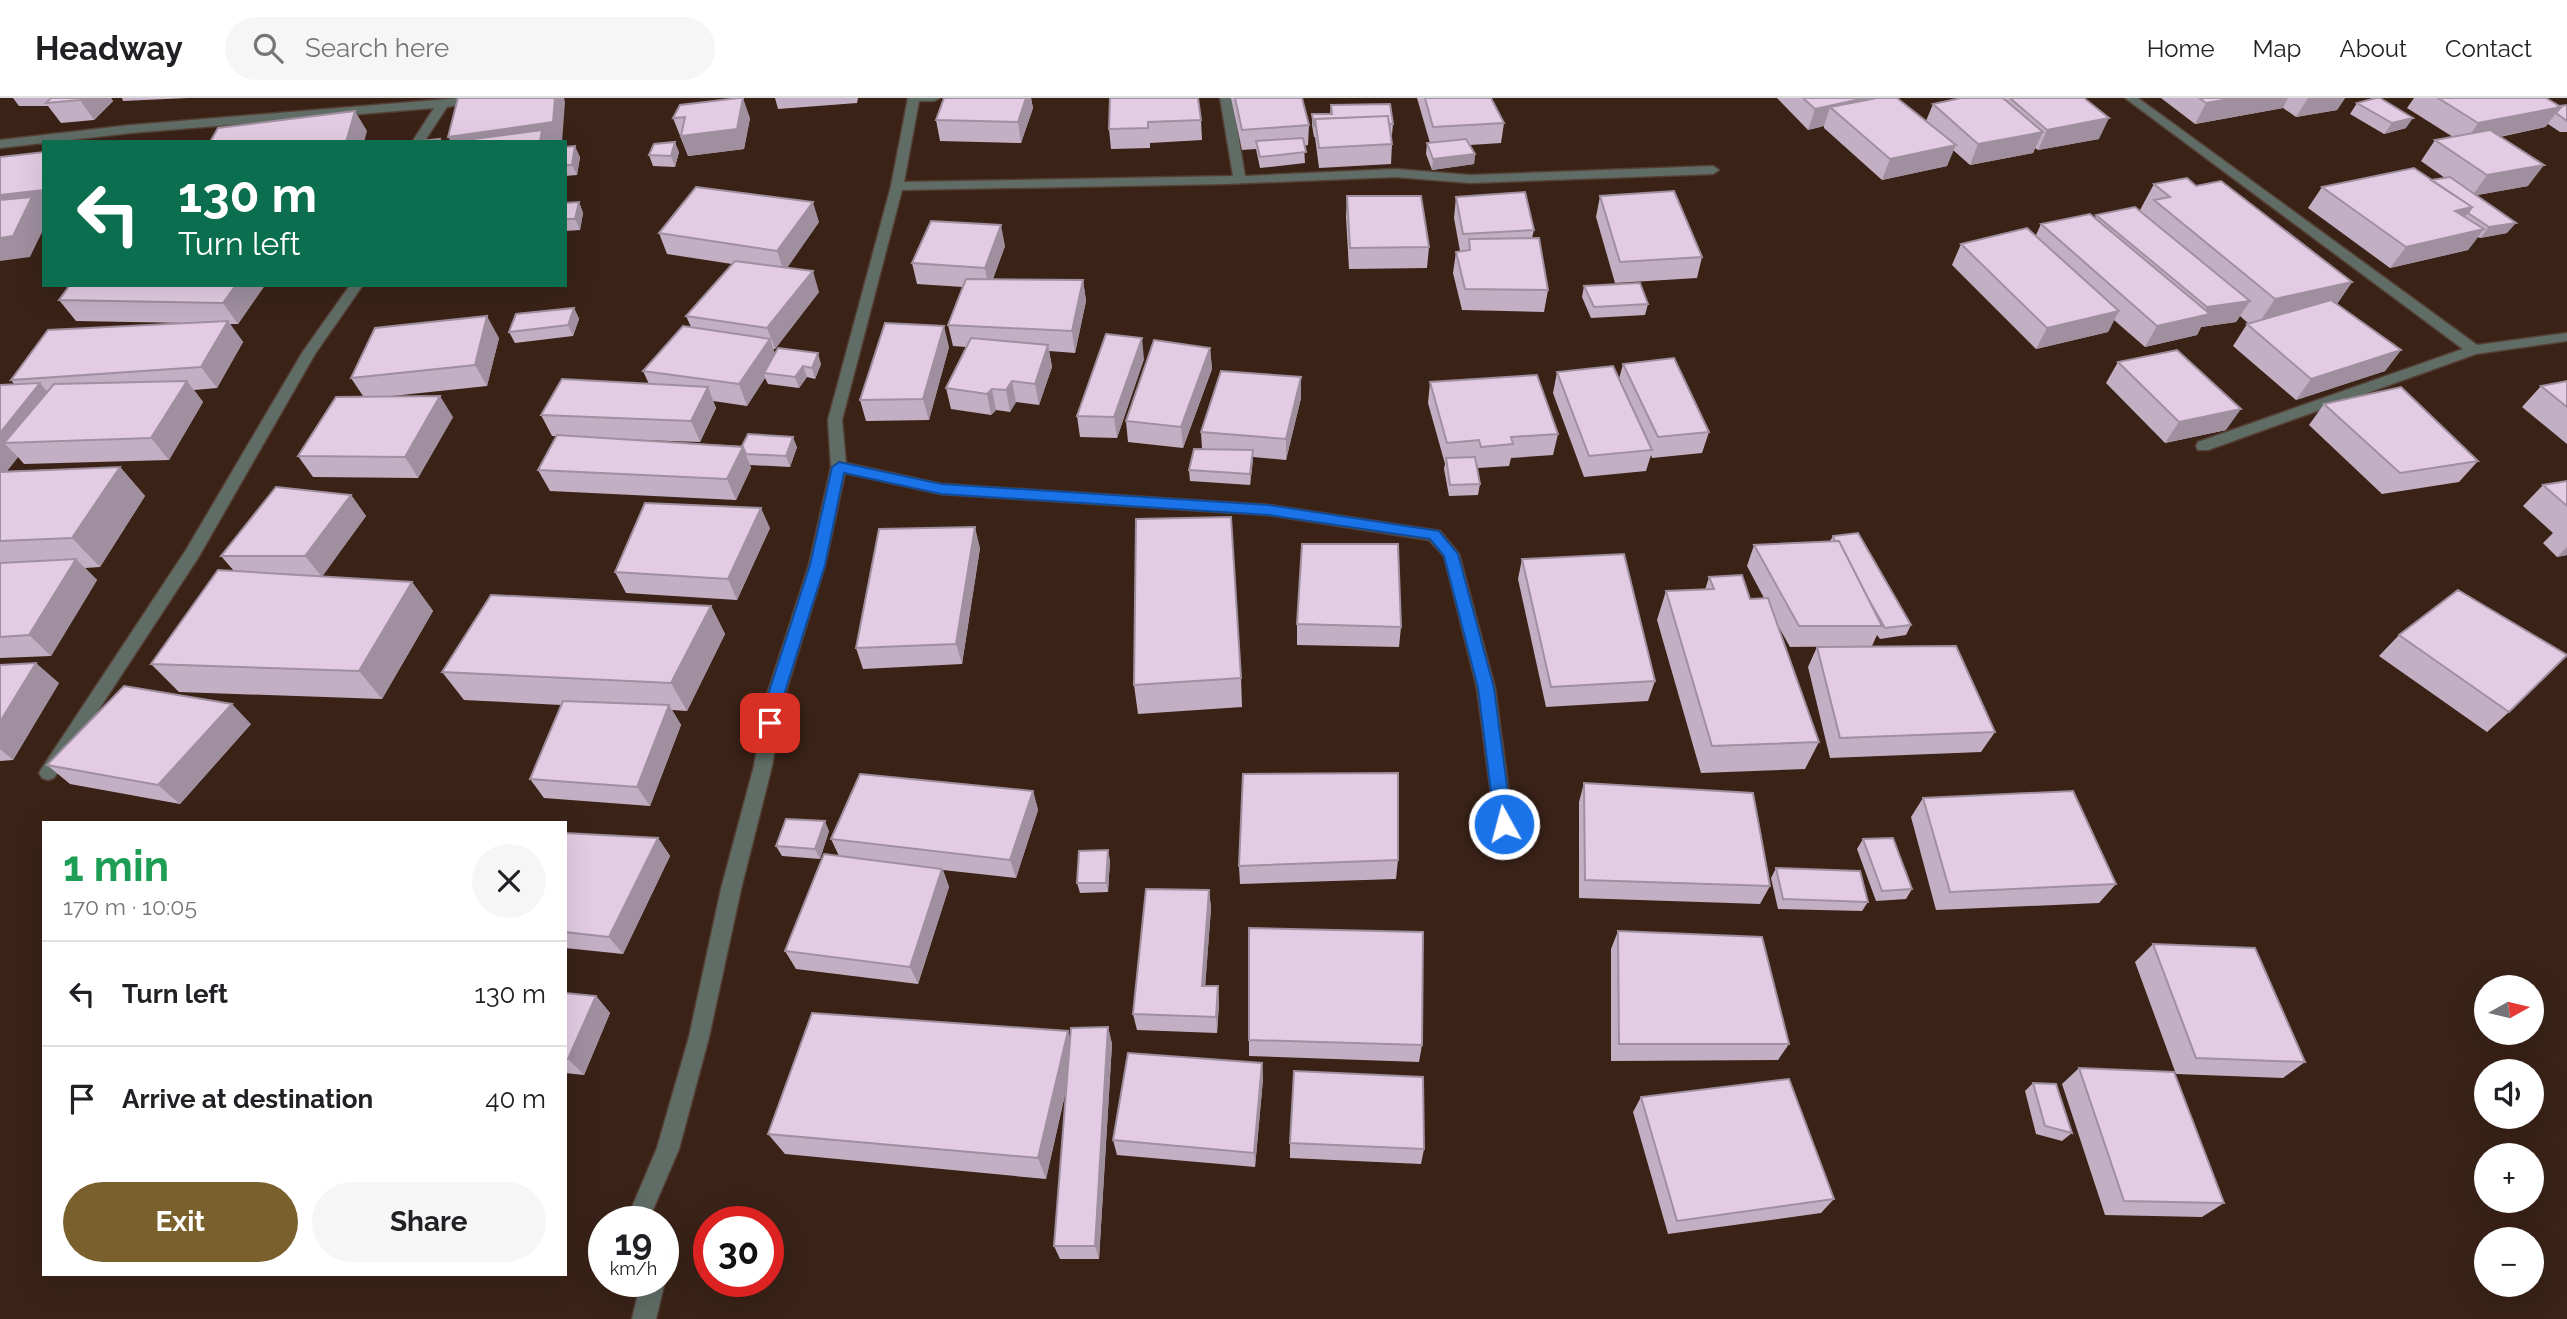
<!DOCTYPE html>
<meta charset="utf-8">
<style>
:root{--surface:#fff;--page:#f6f6f6;--text:#202124;--muted:#757577;--line:#e0e0e0;--accent:#79602c}
body{margin:0;font-family:Raleway,sans-serif;background:var(--page);color:var(--text);height:100vh;display:flex;flex-direction:column;font-size:26px;white-space:nowrap}
*{box-sizing:border-box;margin:0}
p{font-size:23px;color:var(--muted)}
.icon{flex:none;width:38px;height:38px;fill:none;stroke:currentColor;stroke-width:2;stroke-linecap:round;stroke-linejoin:round}
.map{position:relative;flex:1;overflow:hidden}
.side{position:absolute;left:42px;top:723px;width:525px;height:455px;display:flex;flex-direction:column;background:var(--surface);border-radius:0px;box-shadow:0 7px 28px #0002}
.side>*{flex:none}
.guide{position:absolute;left:42px;top:42px;width:525px;height:147px;border-radius:0px;box-shadow:0 7px 28px #0002;background:#0b6e4f;color:#fff;overflow:hidden}
.needle{width:46px;rotate:82deg}
.buttons{position:absolute;left:2474px;top:877px;display:grid;gap:14px}
.buttons a{display:grid;place-items:center;width:70px;height:70px;border-radius:50%;background:var(--surface);box-shadow:0 7px 28px #0002;font-size:35px}
.speed{position:absolute;left:588px;top:1108px;display:flex;gap:14px;font-size:35px;font-weight:700;text-align:center}
.speed>*{display:grid;place-content:center;width:91px;height:91px;border-radius:50%;background:var(--surface);box-shadow:0 7px 28px #0002;line-height:1}
.speed small{font-size:18px;font-weight:400}
.speed .limit{border:10px solid #d22;background:#fff;color:#111}
.pin{position:absolute;display:grid;place-items:center;width:60px;height:60px;color:#fff;margin:-30px;border-radius:14px;box-shadow:0 4px 10px #0006}
.me{position:absolute;width:77px;margin:-38px;rotate:353deg;stroke-linejoin:round;filter:drop-shadow(0 0 5px #0008)}
.turn{display:flex;align-items:center;gap:24px;height:147px;padding:0 21px;font-size:32px}
.turn .icon{width:91px;height:91px;stroke-width:2.5}
.turn b{display:block;font-size:49px;line-height:60px}
.round{display:grid;place-items:center;flex:none;width:74px;height:74px;border-radius:37px;background:var(--page)}
.headline{display:flex;align-items:center;justify-content:space-between;height:119px;padding:0 21px}
h1{font-size:42px;font-weight:700;line-height:52px;color:#1e9e55}
.primary-button{display:flex;gap:14px;margin-top:auto;padding:14px 21px}
.primary-button a{flex:1;height:80px;border-radius:42px;background:var(--accent);color:#fff;font-size:28px;font-weight:700;line-height:80px;text-align:center}
.primary-button a+a{background:var(--page);color:var(--text)}
ul{padding:0;list-style:none}
li{display:flex;align-items:center;gap:21px;height:105px;padding:0 21px;border-top:2px solid var(--line)}
li div{flex:1}
li b{display:block;font-size:26px}
li em{font-style:normal}
header{display:flex;align-items:center;gap:42px;box-sizing:border-box;height:98px;padding:0 35px;background:var(--surface);border-bottom:2px solid var(--line)}
header strong{font-size:33px}
nav{display:flex;gap:38px;margin-inline-start:auto;font-size:24px}
.search{width:490px;height:63px;background:var(--page);display:flex;align-items:center;gap:18px;box-sizing:border-box;padding:0 24px;border-radius:38px;color:var(--muted);font-size:26px}
.map>svg:first-child{display:block}
</style>
<header>
<strong>Headway</strong>
<div class="search"><svg class="icon" aria-label="search" viewBox="0 0 24 24"><circle cx="10" cy="10" r="6"/><path d="M15 15l6 6"/></svg>Search here</div>
<nav><a>Home</a><a>Map</a><a>About</a><a>Contact</a></nav>
</header>
<div class="map">
<svg width="2567" height="1221" viewBox="0 0 2567 1221">
<rect width="100%" height="100%" fill="#3a2217"/>
<g fill="none" stroke-linecap="round" stroke-linejoin="round">
<defs>
<path id="minor" d="M460 0H488L482 3 447 9 424 44H412L434 10 131 35 0 50V42L131 27Z
M908 0H940L934 3H919L904 84 1233 78 1220 0H1232L1245 78 1395 71 1470 77 1713 68 1719 72 1713 76 1470 85 1395 79 1226 86 902 92 842 322 846 365 941 386 1269 407 1440 433 1459 456 1495 590 1513 726 1511 732 1504 734 1497 732 1495 726 1477 590 1444 458 1429 442 1269 417 941 396 845 375 825 467 783 603 772 668 741 791 709 939 679 1051 652 1114 653 1124H631L630 1114 657 1050 689 939 721 791 754 668 765 603 809 467 831 369 828 322 891 88Z
M2125 0H2138L2477 247 2567 235V243L2476 256 2208 352H2198L2196 348 2198 344 2463 251Z
M350 187H363L315 256 198 460 54 680 48 682 42 680 39 675 42 670 186 452 302 255Z
M663 1180 665 1183 656 1221H632L641 1183H663Z"/>
</defs>
<use href="#minor" stroke="#553f35" stroke-width="3"/>
<use href="#minor" fill="#606d66" fill-rule="evenodd"/>
</g>
<path fill="#c3afc3" d="M13 0H111L113 3 94 22 61 25 48 8H19Z
M122 0H188L123 3Z
M775 0H858L857 5 778 11Z
M1026 0H1031L1033 10 1021 45 940 43 936 22Z
M1110 0 1201 22 1202 42 1150 45V50L1111 51 1109 31Z
M1231 0H1302L1309 27 1308 47 1304 48 1305 65 1260 70 1256 51 1242 52Z
M1417 0H1491L1504 25 1501 45 1470 47 1475 56 1474 66 1432 72 1426 56 1427 45H1430Z
M1777 0H1897L1926 23 1933 6 1961 0H2084L2099 41 2038 52 2035 50 2033 55 1970 67 1953 52 1947 68 1882 82 1824 30V28L1808 32Z
M2161 0H2345L2337 12 2296 19 2283 10 2195 26Z
M2414 0H2546L2559 8 2567 7V34H2560L2548 26 2545 29 2500 39 2528 88 2477 97 2507 135 2480 140 2478 139 2468 152 2390 170 2308 110 2322 89 2431 82 2445 80 2421 63 2435 42 2453 39 2407 10Z
M2357 5 2406 30 2384 36 2350 16Z
M680 7 750 20 744 51 688 58 673 20Z
M1331 7 1393 26 1392 37H1391L1392 46 1391 66 1319 70 1315 39H1314L1312 27V16H1330Z
M565 49 580 59 577 77 565 78Z
M679 54 675 69 653 68 649 57Z
M2154 86 2196 88 2352 184 2337 206 2401 252 2385 273 2296 302 2233 248 2247 226H2249L2240 218 2236 224 2201 229 2197 237 2145 249 2114 222 2108 234 2036 251 1952 167 1961 146 2036 137 2041 126 2095 120 2096 117 2140 112Z
M1347 98 1429 149 1427 170 1349 171 1346 119Z
M1600 98 1702 159 1697 180 1615 185 1596 119Z
M1456 99 1534 132 1532 140 1548 192 1544 214 1462 212 1453 175 1456 154 1460 153 1454 120Z
M579 104 583 115 580 132 565 133V105Z
M819 124 787 170 819 194 775 251H773L775 256 821 266 815 281 807 279 799 290 768 286 765 280 747 308 713 303 716 310 700 344 614 341 742 348 797 349 790 369 750 367 751 370 736 402 550 393 538 372 557 338H552L541 317 649 286 643 273 691 229 686 218 732 166 667 156 659 135Z
M1005 148 993 181 1083 182 1086 203 1075 255 1049 253 1052 269 1039 307 1016 304 1010 314 996 312 991 317 951 311 946 290 966 249 953 248 948 227 963 189 917 186 912 165Z
M70 187H265L238 226H230L243 244 217 290 194 292 203 304 169 362 24 366 18 359 7 373 120 369 145 398 100 469 85 470 97 482 51 558 0 560V287H15L11 282 188 225 76 223 59 202Z
M1584 188 1648 206 1645 217 1591 220 1582 199Z
M574 210 579 221 573 238 515 245 509 234Z
M499 240 487 288 392 298 453 319 418 380 313 379 298 358 363 298 351 280Z
M949 249 929 322 866 323 860 302Z
M1210 250 1212 271 1183 350 1128 344 1126 323Z
M1144 261 1117 340 1080 339 1077 318Z
M2118 264 2226 332 2165 345 2106 285Z
M1623 266 1709 334 1702 355 1652 360 1651 357 1646 373 1584 379 1553 295 1557 274 1619 281Z
M2567 283V346L2522 309 2541 288Z
M1430 284 1558 336 1553 357 1511 360 1509 368 1478 370 1476 363 1480 386 1478 397 1449 398 1444 371 1445 366 1428 305Z
M1301 300 1286 362 1253 359 1250 387 1190 383 1189 372 1202 351 1201 334Z
M2324 306 2478 363 2459 384 2382 396 2309 327Z
M2567 383V457L2557 459 2543 445 2553 435 2523 408 2543 387Z
M351 397 366 418 322 478 412 484 433 513 382 601 179 594 151 566 234 473 221 458Z
M770 430 737 502 626 495 615 474Z
M1833 438 1911 527 1906 537 1880 541 1877 537 1872 548 1790 549 1775 522 1819 644 1805 671 1701 675 1657 522 1666 493 1705 492 1709 479 1750 501 1764 500 1747 468 1754 447 1830 443Z
M980 450 962 566 863 571 856 550Z
M1522 461 1655 583 1648 603 1546 609 1518 481Z
M711 508 725 536 687 613 672 612 681 627 650 708 544 700 530 681 561 607 464 602 442 574Z
M1297 526 1401 529 1399 549 1297 547Z
M2399 537 2509 614 2487 634 2379 558Z
M1817 549 1995 634 1981 654 1830 660 1808 569Z
M0 567 59 585 13 662 0 663Z
M1241 580 1242 609 1138 616 1134 587Z
M251 626 180 706 70 686 47 667Z
M1584 685 1770 788 1760 806 1579 800V704Z
M1033 693 1038 712 1016 780 943 772 949 789 918 886 796 871 785 853 839 758 831 741Z
M1923 700 2116 786 2099 805 1936 812 1911 719Z
M829 733 820 761 782 758 776 748Z
M565 735 658 740 670 758 623 856 565 850Z
M1863 741 1912 791 1906 801 1876 803 1857 751Z
M1110 762 1108 794 1080 795 1077 785Z
M1398 762 1396 781 1240 786 1239 768Z
M1776 770 1868 804 1862 813 1778 811 1771 780Z
M1209 792 1211 810 1205 888H1218L1219 905 1217 935 1137 932 1133 916Z
M1618 833 1789 946 1778 962 1611 963V851Z
M2153 846 2305 964 2283 980 2176 976 2135 864Z
M565 895 596 898 610 915 584 977 565 975Z
M1108 929 1112 946 1099 1161H1060L1054 1148 1067 988 1046 1081 785 1056 768 1036 1070 943Z
M1249 942 1422 947 1419 964 1249 958Z
M1262 965 1263 981 1255 1069 1117 1057 1113 1042Z
M2079 970 2224 1105 2202 1119 2105 1117 2062 986Z
M2033 985 2072 1035 2062 1043 2036 1036 2025 993Z
M1641 999 1834 1101 1821 1115 1668 1136 1633 1014Z
M1290 1045 1424 1051 1421 1066 1290 1060Z"/>
<path fill="#9f8f9f" d="M81 0H111L113 3 94 22 80 2Z
M555 0H564L565 4 562 44H451L448 39Z
M743 0 750 20 744 51 688 58 681 38Z
M1026 0H1031L1033 10 1021 45 1018 24Z
M1865 0H1894L1830 9 1824 28 1808 32 1815 11Z
M2235 0H2288L2283 10 2195 26 2206 5Z
M2308 0H2345L2337 12 2296 19Z
M2561 9 2545 29 2464 46 2478 25Z
M355 13 367 33 364 44H346Z
M2109 20 2099 41 2038 52 2047 32Z
M2413 20 2406 30 2384 36 2392 25Z
M2043 34 2033 55 1970 67 1978 46Z
M675 44 679 54 675 69 671 58Z
M1956 47 1947 68 1882 82 1890 61Z
M575 48 580 59 577 77 572 67Z
M1475 56 1474 66 1432 72 1433 61Z
M2544 67 2528 88 2472 98 2487 77Z
M44 92V130L30 159 0 163V97Z
M579 104 583 115 580 132 575 121Z
M813 104 819 124 784 174 777 153Z
M2472 109 2457 130 2455 113Z
M2516 125 2507 135 2480 140 2489 129Z
M1001 127 1005 148 989 191 985 170Z
M2484 131 2468 152 2390 170 2406 149Z
M813 173 819 194 775 251 767 230Z
M1083 182 1086 203 1075 255 1072 233Z
M2352 184 2331 214 2255 231 2275 201Z
M236 187H265L238 226 223 205Z
M2250 203 2236 224 2201 229 2197 237 2145 249 2157 228 2202 217 2207 209Z
M574 210 579 221 573 238 568 227Z
M2119 213 2108 234 2036 251 2047 230Z
M487 218 499 240 487 288 475 267Z
M228 223 243 244 217 290 201 269Z
M944 228 949 249 929 322 923 301Z
M1142 240 1144 261 1117 340 1114 319Z
M770 241 777 262 764 275 765 280 747 308 739 286Z
M1048 247 1052 269 1039 307 1035 286Z
M1210 250 1212 271 1183 350 1181 329Z
M2401 252 2385 273 2296 302 2311 281Z
M818 255 821 266 815 281 812 270Z
M803 268 807 279 799 290 795 279Z
M1301 279V300L1286 362V341Z
M187 283 203 304 169 362 151 340Z
M1012 283 1016 304 1010 314 1006 292Z
M40 285 58 307 4 345 18 359 0 382V335Z
M708 289 716 310 700 344 691 323Z
M992 291 996 312 991 317 987 296Z
M440 298 453 319 418 380 405 359Z
M2241 311 2226 332 2165 345 2179 324Z
M793 339 797 349 790 369 786 358Z
M743 349 751 370 736 402 727 381Z
M1253 352V363L1250 387V376Z
M120 369 145 398 100 469 72 440Z
M351 397 366 418 322 479 305 458Z
M761 410 770 430 737 502 728 481Z
M975 429 980 450 962 566 956 546Z
M2567 449V457L2557 459Z
M76 461 97 482 51 558 29 537Z
M412 484 433 513 382 601 359 573Z
M711 508 725 536 687 613 671 585Z
M36 565 59 585 13 662 0 651V624Z
M232 606 251 626 180 706 158 687Z
M669 607 681 627 650 708 637 689Z
M1033 693 1038 712 1016 780 1010 762Z
M825 723 829 733 820 761 815 751Z
M658 740 670 758 623 856 609 839Z
M1108 752 1110 762 1108 794 1106 785Z
M942 771 949 789 918 886 910 869Z
M1209 792 1211 810 1204 905 1202 888Z
M1218 888 1219 905 1217 935 1216 919Z
M596 898 610 915 584 977 568 961Z
M1108 929 1112 946 1099 1161 1095 1148Z
M1068 933 1074 956 1046 1081 1038 1060Z
M1262 965 1263 981 1255 1069 1254 1055Z"/>
<path fill="#e3cce3" stroke="#9f8f9f" stroke-width="2" d="M51 0H81L80 2 46 5Z
M458 0H555L553 24 448 39Z
M739 0H743L737 31 681 38 685 19 673 20 680 7Z
M944 0H1026L1018 24 936 22Z
M1110 0H1198L1201 22 1148 24V30L1109 31Z
M1235 0H1302L1309 27 1242 32Z
M1425 0H1491L1504 25 1433 29Z
M1803 0H1865L1815 11Z
M1877 0H1897L1956 47 1890 61 1830 9Z
M1961 0H2003L2043 34 1978 46 1933 6Z
M2010 0H2084L2109 20 2047 32Z
M2199 0H2235L2206 5Z
M2376 0H2380L2413 20 2392 25 2357 5Z
M2438 0H2546L2561 9 2478 25Z
M1390 6 1393 26H1389L1388 18 1315 21V28H1314L1312 16H1332L1331 7Z
M2567 7V23L2556 15 2561 9 2559 8Z
M355 13 346 44H210L218 30Z
M1388 18 1392 46 1319 50 1315 21Z
M542 32 540 44H451Z
M2490 32 2544 67 2487 77 2435 42Z
M1303 40 1306 54 1260 59 1256 43Z
M440 41 439 44H422V43Z
M1466 41 1475 56 1433 61 1427 45Z
M675 44 671 58 649 57 654 46Z
M575 48 572 67H565V49Z
M44 54V92L0 97V59Z
M2414 70 2472 109 2455 113 2484 131 2406 149 2322 89Z
M2450 79 2516 125 2489 129 2468 115 2472 109 2431 82Z
M2187 80 2196 88 2221 83 2352 184 2275 201 2154 102 2170 99 2154 86Z
M696 89 813 104 777 153 659 135Z
M1674 93 1702 159 1620 164 1600 98Z
M1525 94 1534 132 1463 136 1456 99Z
M1347 98H1421L1429 149 1350 150Z
M32 99 13 138 0 140V102Z
M579 104 575 121H565V105Z
M2135 109 2250 203 2207 209 2096 117Z
M2090 116 2210 216 2157 228 2041 126Z
M931 123 1001 127 985 170 912 165Z
M2027 130 2119 213 2047 230 1961 146Z
M1539 140 1548 192 1465 191 1456 154 1470 152 1469 141Z
M735 163 813 173 767 230 686 218Z
M966 181 1083 182 1072 233 948 227Z
M1640 185 1648 206 1594 209 1584 188Z
M70 187H236L223 205 59 202Z
M2331 202 2401 252 2311 281 2247 226Z
M574 210 568 227 509 234 516 216Z
M487 218 475 267 351 280 375 230Z
M228 223 201 269 11 282 48 232Z
M885 225 944 228 923 301 860 302Z
M683 228 770 241 739 286 643 273Z
M1106 236 1142 240 1114 319 1077 318Z
M971 240 1048 247 1035 286 1012 283 1006 292 992 291 987 296 946 290Z
M1154 242 1210 250 1181 329 1126 323Z
M778 250 818 255 812 270 803 268 795 279 764 275Z
M2177 252 2241 311 2179 324 2118 264Z
M1674 260 1709 334 1658 339 1623 266Z
M1613 268 1652 352 1589 358 1557 274Z
M1221 273 1301 279 1286 341 1201 334Z
M1537 277 1558 336 1511 339 1513 346 1481 349 1479 342 1447 345 1430 284Z
M562 281 708 289 691 323 541 317Z
M187 283 151 340 4 345 54 286Z
M2567 283V309L2541 288Z
M40 285 0 335V287Z
M2401 289 2478 363 2400 375 2324 306Z
M440 298 405 359 298 358 336 299Z
M748 336 793 339 786 358 746 356 743 349 742 348Z
M557 337 743 349 727 381 538 372Z
M1194 351 1253 352 1250 376 1189 372Z
M1475 359 1480 386 1450 387 1446 360Z
M120 369 72 440 0 443V374Z
M2567 383V408L2543 387Z
M276 389 351 397 305 458H221Z
M645 405 761 410 728 481 615 474Z
M1231 419 1241 580 1134 587 1136 421Z
M975 429 956 546 856 550 879 431Z
M1858 435 1911 527 1885 530 1869 502 1839 443H1835L1833 438Z
M1839 443 1882 528H1799L1754 447Z
M1302 446H1398L1401 529 1297 526Z
M1624 456 1655 583 1551 589 1522 461Z
M76 461 29 537 0 539V465Z
M218 472 412 484 359 573 151 566Z
M1742 477 1750 501 1768 500 1819 644 1712 648 1666 493 1714 491 1709 479Z
M2458 492 2567 557 2509 614 2399 537Z
M491 497 711 508 671 585 442 574Z
M1956 548 1995 634 1840 640 1817 549Z
M36 565 0 624V567Z
M124 588 232 606 158 687 47 667Z
M563 603 669 607 637 689 530 681Z
M1398 675V762L1239 768 1243 676Z
M860 676 1033 693 1010 762 831 741Z
M1584 685 1753 695 1770 788 1585 782Z
M2073 693 2116 786 1950 794 1923 700Z
M786 721 825 723 815 751 776 748Z
M565 735 658 740 609 839 565 834Z
M1893 740 1912 791 1882 793 1863 741Z
M1108 752 1106 785H1077L1079 753Z
M824 756 942 771 910 869 785 853Z
M1776 770 1860 773 1868 804 1783 801Z
M1146 791 1209 792 1202 888H1218L1216 919 1133 916Z
M1249 830 1423 834 1422 947 1249 942Z
M1618 833 1762 839 1789 946H1619Z
M2153 846 2255 850 2305 964 2196 960Z
M565 895 596 898 568 961H565Z
M812 915 1068 933 1038 1060 768 1036Z
M1108 929 1095 1148H1054L1071 930Z
M1128 955 1262 965 1254 1055 1113 1042Z
M2079 970 2174 974 2224 1105 2124 1103Z
M1294 973 1423 979 1424 1051 1290 1045Z
M1789 981 1834 1101 1677 1123 1641 999Z
M2033 985 2056 986 2072 1035 2045 1028Z"/>
<path fill="#1a73e8" stroke="#114b97" stroke-width="2" d="M839 364 941 386 1269 407 1439 433 1458 456 1494 590 1512 726 1510 731H1498L1495 726 1478 590 1444 458 1430 441 1269 417 941 396 844 375 825 467 782 603 776 630H764L762 625 766 603 810 467 832 369Z"/>
</svg>
<div class="buttons">
<a><svg class="needle" viewBox="-14 -14 28 28"><path d="M0-13l5 13h-10z" fill="#e53935"/><path d="M0 13l5-13h-10z" fill="#757577"/></svg></a>
<a><svg class="icon" aria-label="sound" viewBox="0 0 24 24"><path d="M4 9h4l5-4v14l-5-4H4zM17 9q2 3 0 6"/></svg></a>
<a>+</a>
<a>−</a>
</div>
<div class="speed"><div>19<small>km/h</small></div><div class="limit">30</div></div>
<div class="pin" style="left:770px;top:625px;background:#d93025"><svg class="icon" aria-label="arrive" viewBox="0 0 24 24"><path d="M6 21V4h12l-3 4 3 4H6"/></svg></div>
<svg class="me" style="left:1504px;top:726px" viewBox="-20 -20 40 40"><circle r="17" fill="#1a73e8" stroke="#fff" stroke-width="3"/><path d="M0-11L8 9 0 5-8 9z" fill="#fff"/></svg>
<div class="guide">
<div class="turn"><svg class="icon" aria-label="left" viewBox="0 0 24 24"><path d="M17 20v-9H6M10 6l-5 5 5 5"/></svg><div><b>130 m</b>Turn left</div></div>
</div>
<section class="side">
<div class="headline"><div><h1>1 min</h1><p>170 m · 10:05</p></div><a class="round"><svg class="icon" aria-label="close" viewBox="0 0 24 24"><path d="M6 6l12 12M18 6L6 18"/></svg></a></div>
<ul>
<li><svg class="icon" aria-label="left" viewBox="0 0 24 24"><path d="M17 20v-9H6M10 6l-5 5 5 5"/></svg><div><b>Turn left</b></div><em>130 m</em></li>
<li><svg class="icon" aria-label="arrive" viewBox="0 0 24 24"><path d="M6 21V4h12l-3 4 3 4H6"/></svg><div><b>Arrive at destination</b></div><em>40 m</em></li>
</ul>
<div class="primary-button"><a>Exit</a><a>Share</a></div>
</section>
</div>
